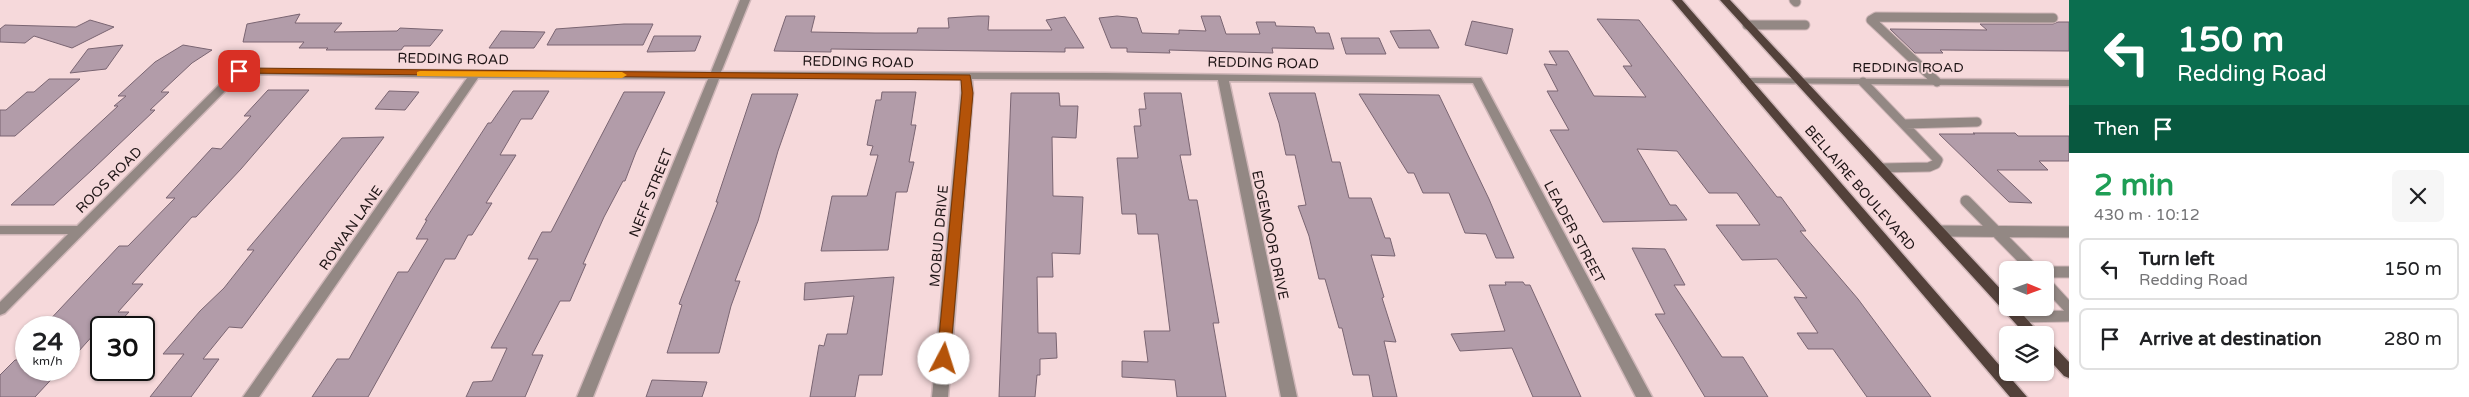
<!DOCTYPE html>
<meta charset="utf-8">
<style>
:root{--surface:#fff;--page:#f6f6f6;--text:#202124;--muted:#757577;--line:#e0e0e0}
body{margin:0;font-family:"Varela Round",sans-serif;background:var(--page);color:var(--text);height:100vh;display:flex;flex-direction:column;font-size:19px;white-space:nowrap}
*{box-sizing:border-box;margin:0}
p{font-size:16px;color:var(--muted)}
.icon{flex:none;width:28px;height:28px;fill:none;stroke:currentColor;stroke-width:2;stroke-linecap:round;stroke-linejoin:round}
.map{position:relative;flex:1;overflow:hidden}
.drawer{display:flex;flex-direction:column;background:var(--surface);width:400px}
.drawer>*{flex:none}
.guide{background:#0b6e4f;color:#fff;overflow:hidden}
.needle{width:32px;rotate:91deg}
.fabs{position:absolute;left:1999px;top:261px;display:grid;gap:10px}
.fabs a{display:grid;place-items:center;width:55px;height:55px;border-radius:8px;background:var(--surface);box-shadow:0 1px 4px #0004;font-size:25px}
.speed{position:absolute;left:15px;top:316px;display:flex;gap:10px;font-size:25px;font-weight:700;text-align:center}
.speed>*{display:grid;place-content:center;width:65px;height:65px;border-radius:50%;background:var(--surface);box-shadow:0 1px 4px #0004;line-height:1}
.speed small{font-size:12px;font-weight:400}
.speed .limit{border:2px solid #111;border-radius:8px;background:#fff;color:#111}
.pin{position:absolute;display:grid;place-items:center;width:42px;height:42px;color:#fff;margin:-21px;border-radius:10px;box-shadow:0 2px 8px #0006}
.me{position:absolute;width:55px;margin:-28px;rotate:5deg;stroke-linejoin:round;filter:drop-shadow(0 0 4px #0008)}
.turn{display:flex;align-items:center;gap:18px;height:105px;padding:0 25px;font-size:22px}
.turn .icon{width:65px;height:65px;stroke-width:2.5}
.turn b{display:block;font-size:35px;line-height:42px}
.then{display:flex;align-items:center;height:48px;padding:0 25px;background:#0003;gap:10px;font-size:19px}
.round{display:grid;place-items:center;flex:none;width:52px;height:52px;border-radius:8px;background:var(--page)}
.head{display:flex;align-items:center;justify-content:space-between;height:85px;padding:0 25px}
h1{font-size:30px;font-weight:700;line-height:38px;color:#1e9e55}
ul{padding:0;list-style:none}
li{display:flex;align-items:center;gap:15px;height:62px;margin:0 10px 8px;padding:0 15px;border:2px solid var(--line);border-radius:8px}
li div{flex:1}
li b{display:block;font-size:19px}
li em{font-style:normal}
main{display:flex;flex:1;min-height:0}
.map>svg:first-child{display:block}
</style>
<main>
<div class="map">
<svg width="2069" height="397" viewBox="0 0 2069 397">
<rect width="100%" height="100%" fill="#f6d9db"/>
<path fill="#b29ca9" stroke="#7a6572" d="M300 14 295 23H342L334 32 397 31 400 28 443 30 430 46H404L401 50H326L328 48H299L304 42H243L247 24Z
M786 16H815L811 32 875 33H917L918 28H949L948 18 978 16H989L988 30H1052L1046 20 1065 17 1084 48H1065V52L831 49V52L774 51Z
M1117 16 1137 18 1142 33 1179 34V30L1206 31 1201 16H1220L1226 34H1260L1256 22H1275L1276 26 1314 27 1316 33H1329L1334 49 1272 48 1273 53 1169 50 1170 53 1127 52V48H1111L1099 18Z
M1597 19 1639 20 1777 197H1781L1806 231H1800L1858 299 1931 397H1867L1833 349H1808L1797 333H1818L1794 297 1807 298 1777 259 1742 260 1716 225H1760L1737 193H1709L1677 151 1637 149 1670 205H1676L1687 220 1603 222 1550 130H1569L1547 91H1558L1544 64 1557 65 1549 51H1568L1594 96 1646 97 1623 66H1632Z
M90 20 114 27 72 48 34 36 25 43 0 42V29L5 25 76 27Z
M1472 21 1513 29 1507 54 1465 45Z
M2058 22H2069V51L1940 50 1943 53H1915L1890 29 1987 30 1980 24H2053Z
M624 24H653L643 45H547L556 29Z
M1430 30 1439 48H1399L1390 31Z
M501 31 545 32 534 48H489Z
M654 36H701L695 51 647 52Z
M1341 38H1379L1386 54H1346Z
M123 45 106 69 70 73 88 49Z
M183 45 212 50 192 63 161 92H169L150 110H155L93 169 54 205H11L118 106H114L126 96H118L155 62Z
M49 79H80L15 136H0V110H6L27 92H34Z
M268 90H309L241 169 196 217H192L132 284H143L118 312H129L114 328H101V332H96L69 362V328L44 326 119 246H128L175 198H166L212 148 221 149 251 116H244Z
M389 91 419 92 405 110 375 109Z
M513 91H549L532 119H521L500 155H516L486 203H492L472 235H468L455 259H445L368 397H312L337 359H349L398 272H408L428 239H416L427 220H425L488 123H491Z
M624 92H665L636 152 625 181H623L604 217 583 264H586L570 301H560L532 355H543L525 397H466L473 382 492 381 507 348H491L538 259H528L542 232H551Z
M882 92H916L911 125H916L909 162H914L907 192H896L888 250 821 251 832 196H867L878 155H870L873 146 867 145 876 100H881Z
M1011 93H1059L1060 106H1078L1076 138 1052 137 1053 196 1083 197 1080 254 1052 253 1053 277H1037L1038 333H1056L1057 358 1040 359V375H1037L1035 397H999Z
M1144 93H1181L1191 155H1180L1189 200H1197L1219 323H1213L1226 397H1177L1175 380 1122 377V361L1148 362 1144 331H1170L1158 234H1138L1136 214H1122L1117 158H1138L1134 126H1141L1139 109H1146Z
M1269 93H1315L1332 162H1340L1349 198H1371L1385 238H1390L1395 256 1371 255 1384 297 1382 298 1396 342 1384 341 1397 397H1373L1369 375H1353L1342 328H1339L1325 279H1319L1309 236 1298 206 1306 205 1295 155H1286L1279 123Z
M752 94H798L778 151 758 221 735 281H740L731 306 719 353H667L682 305 679 304 718 202H716Z
M1359 94 1439 95 1489 199 1514 258H1496L1486 234 1465 233 1449 193H1423L1414 173H1408Z
M1973 133H2015L2018 136H2069V161H2039L2048 170H1997L2032 203 2009 202 1939 134H1975Z
M384 137 242 328 229 327 203 359H219L191 397H150L184 354H163L200 311 224 288 254 250H247L342 138Z
M1632 248 1665 249 1685 285H1674L1722 357H1743L1768 397H1705L1655 314H1665Z
M894 277 882 375H859L855 397H810L819 345 824 346 827 334H847L854 296 804 300 805 283Z
M1505 282H1523L1525 285H1530L1581 397H1533L1512 348 1460 351 1451 334 1505 331 1489 285H1506Z
M15 360H26V370H60L35 397H0V375Z
M652 380 707 382 702 397H646Z"/>
<g fill="none" stroke-linecap="round" stroke-linejoin="round">
<defs>
<path id="lane-far1" d="M1794 0 1796 2
M1747 25H1805
M1863 82 1938 160 1936 164 1929 167 1880 168
M1937 82 1871 20 1876 17 2053 18
M1905 124 1977 122"/>
<path id="lane" d="M1966 201 2034 270
M1939 231 2069 232
M2045 272H2069
M2045 282 2069 308
M2018 317 2069 316"/>
<path id="street" d="M740 0H750L721 72 1105 73 1481 78 1652 397H1636L1473 83 1229 81 1297 397H1281L1218 80 972 79 973 93 948 397H932L961 93V79H719L593 397H577L708 79 478 78 259 397H243L467 78 242 74 5 313 0 315V302L68 234H0V226H77L235 69 711 72Z
M1746 78 2069 80V86L1742 83 1741 81Z"/>
<path id="primary" d="M1672 0H1682L2027 397H2010Z
M1720 0H1730L2008 297V308H2017L2041 335H2026Z
M2045 341 2050 342 2069 362V378L2064 376 2045 355Z"/>
</defs>
<use href="#lane-far1" stroke="#cfb6b8" stroke-width="11"/>
<use href="#lane" stroke="#cfb6b8" stroke-width="13"/>
<use href="#street" stroke="#cfb6b8" stroke-width="3"/>
<use href="#primary" stroke="#cfb6b8" stroke-width="3"/>
<use href="#lane-far1" stroke="#938884" stroke-width="9"/>
<use href="#lane" stroke="#938884" stroke-width="11"/>
<use href="#street" fill="#938884" fill-rule="evenodd"/>
<use href="#primary" fill="#53413a" fill-rule="evenodd"/>
</g>
<path fill="#b45309" stroke="#753606" d="M239 68 970 75 973 93 950 359 944 364 937 359 962 93 961 80 236 73V69Z"/>
<path fill="#f59e0b" d="M420 71 622 72 627 75 622 78 417 76V72Z"/>
<g text-anchor="middle" dominant-baseline="central" stroke-width="4" stroke-linejoin="round" paint-order="stroke">
<g font-size="14" fill="#1f1516" stroke="#f6d9db">
<text transform="translate(453 59) rotate(1)">REDDING ROAD</text>
<text transform="translate(858 62) rotate(1)">REDDING ROAD</text>
<text transform="translate(1263 63) rotate(1)">REDDING ROAD</text>
<text x="1908" y="67">REDDING ROAD</text>
<text transform="translate(109 180) rotate(-45)">ROOS ROAD</text>
<text transform="translate(1860 188) rotate(49)">BELLAIRE BOULEVARD</text>
<text transform="translate(651 193) rotate(-68)">NEFF STREET</text>
<text transform="translate(351 228) rotate(-55)">ROWAN LANE</text>
<text transform="translate(1574 232) rotate(62)">LEADER STREET</text>
<text transform="translate(1270 235) rotate(78)">EDGEMOOR DRIVE</text>
<text transform="translate(939 236) rotate(-85)">MOBUD DRIVE</text>
</g>
</g>
</svg>
<div class="fabs">
<a><svg class="needle" viewBox="-14 -14 28 28"><path d="M0-13l5 13h-10z" fill="#e53935"/><path d="M0 13l5-13h-10z" fill="#757577"/></svg></a>
<a><svg class="icon" aria-label="layers" viewBox="0 0 24 24"><path d="M12 4l9 5-9 5-9-5zM3 14l9 5 9-5"/></svg></a>
</div>
<div class="speed"><div>24<small>km/h</small></div><div class="limit">30</div></div>
<div class="pin" style="left:239px;top:71px;background:#d93025"><svg class="icon" aria-label="arrive" viewBox="0 0 24 24"><path d="M6 21V4h12l-3 4 3 4H6"/></svg></div>
<svg class="me" style="left:944px;top:359px" viewBox="-20 -20 40 40"><circle r="19" fill="#fff"/><path d="M0-13L10 11 0 6-10 11z" fill="#b45309"/></svg>
</div>
<section class="drawer">
<div class="guide">
<div class="turn"><svg class="icon" aria-label="left" viewBox="0 0 24 24"><path d="M17 20v-9H6M10 6l-5 5 5 5"/></svg><div><b>150 m</b>Redding Road</div></div>
<div class="then">Then<svg class="icon" aria-label="arrive" viewBox="0 0 24 24"><path d="M6 21V4h12l-3 4 3 4H6"/></svg></div>
</div>
<div class="head"><div><h1>2 min</h1><p>430 m · 10:12</p></div><a class="round"><svg class="icon" aria-label="close" viewBox="0 0 24 24"><path d="M6 6l12 12M18 6L6 18"/></svg></a></div>
<ul>
<li><svg class="icon" aria-label="left" viewBox="0 0 24 24"><path d="M17 20v-9H6M10 6l-5 5 5 5"/></svg><div><b>Turn left</b><p>Redding Road</p></div><em>150 m</em></li>
<li><svg class="icon" aria-label="arrive" viewBox="0 0 24 24"><path d="M6 21V4h12l-3 4 3 4H6"/></svg><div><b>Arrive at destination</b></div><em>280 m</em></li>
</ul>
</section>
</main>
